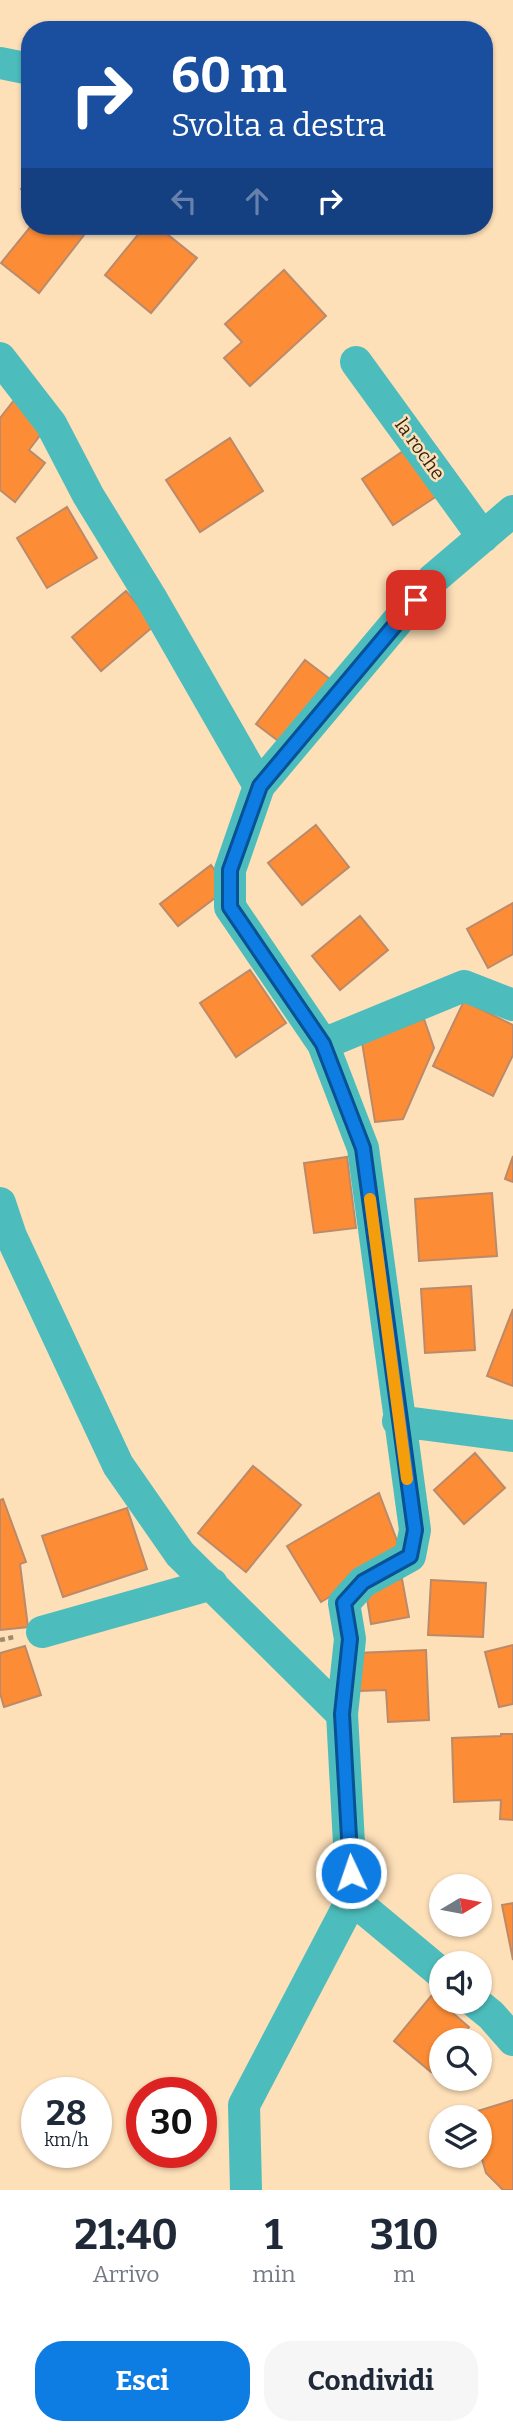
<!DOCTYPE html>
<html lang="it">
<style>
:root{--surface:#fff;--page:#f6f6f7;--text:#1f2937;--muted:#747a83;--accent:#0d7ce3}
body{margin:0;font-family:Bitter,serif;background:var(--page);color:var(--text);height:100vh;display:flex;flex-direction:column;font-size:26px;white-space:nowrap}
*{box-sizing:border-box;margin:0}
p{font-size:23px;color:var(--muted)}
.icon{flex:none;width:38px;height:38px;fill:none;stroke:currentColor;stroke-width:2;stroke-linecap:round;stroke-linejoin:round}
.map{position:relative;height:2190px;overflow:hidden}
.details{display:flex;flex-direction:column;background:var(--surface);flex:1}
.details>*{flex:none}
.hud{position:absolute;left:21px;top:21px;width:472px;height:214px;border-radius:28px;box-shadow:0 2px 5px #0004;background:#1a4fa0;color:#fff;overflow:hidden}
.needle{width:46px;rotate:80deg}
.buttons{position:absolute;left:429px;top:1874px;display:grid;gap:14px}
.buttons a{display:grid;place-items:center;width:63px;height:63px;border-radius:50%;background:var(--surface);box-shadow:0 2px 5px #0004;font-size:35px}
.speed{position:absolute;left:21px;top:2077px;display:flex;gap:14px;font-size:35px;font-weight:700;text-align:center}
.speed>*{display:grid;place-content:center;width:91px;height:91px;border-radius:50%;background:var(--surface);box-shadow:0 2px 5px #0004;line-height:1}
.speed small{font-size:18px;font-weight:400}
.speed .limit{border:10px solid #d22;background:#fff;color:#111}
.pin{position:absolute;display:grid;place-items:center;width:60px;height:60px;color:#fff;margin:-30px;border-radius:14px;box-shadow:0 4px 10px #0006}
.me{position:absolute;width:77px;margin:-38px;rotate:357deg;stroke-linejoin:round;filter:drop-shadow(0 0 5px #0008)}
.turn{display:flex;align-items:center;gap:24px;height:147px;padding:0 35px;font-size:32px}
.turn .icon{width:91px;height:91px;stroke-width:2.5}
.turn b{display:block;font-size:49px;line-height:60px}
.lanes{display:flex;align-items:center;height:66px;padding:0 35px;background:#0003;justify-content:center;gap:35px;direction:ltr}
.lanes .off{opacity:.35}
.eta{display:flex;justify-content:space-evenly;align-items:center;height:119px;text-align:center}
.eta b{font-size:42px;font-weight:700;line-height:49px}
.cta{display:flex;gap:14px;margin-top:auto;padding:14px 35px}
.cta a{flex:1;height:80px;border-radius:28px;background:var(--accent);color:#fff;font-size:28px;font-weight:700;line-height:80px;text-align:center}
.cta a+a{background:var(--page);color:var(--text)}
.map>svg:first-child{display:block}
</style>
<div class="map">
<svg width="513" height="2190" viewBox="0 0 513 2190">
<rect width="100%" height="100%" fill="#fddfb8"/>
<path fill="#fd8c36" stroke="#bb8a6a" stroke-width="2" d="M30 179V200L21 189Z
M31 226H91L39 293 1 263Z
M145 226H157L197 258 151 313 105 275Z
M284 270 326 316 250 386 224 358 242 342 225 324Z
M15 399 48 425 29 450 45 463 15 502 0 490V418Z
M230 438 263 491 200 532 166 480Z
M415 443 446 490 393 525 362 479Z
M67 507 97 558 47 588 17 538Z
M126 591 155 625 101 671 72 637Z
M305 660 335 683 285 746 256 724Z
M316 825 349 867 302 905 268 863Z
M211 865 228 888 178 926 160 904Z
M513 903V954L488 968 467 929Z
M360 916 388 950 340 990 312 956Z
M250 970 286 1023 236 1057 200 1003Z
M464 1001 513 1025V1055L493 1096 433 1066Z
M424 1019 434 1048 403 1119 375 1122 361 1036Z
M513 1156V1182L505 1179Z
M347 1157 356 1228 314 1233 304 1163Z
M492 1193 497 1256 419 1261 415 1199Z
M471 1286 475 1350 425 1353 421 1289Z
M513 1309V1386L487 1376Z
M475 1453 505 1488 464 1524 434 1490Z
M253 1466 301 1505 246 1572 198 1533Z
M379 1493 402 1554 321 1602 287 1546Z
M3 1499 26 1562 20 1564 28 1627 0 1630V1500Z
M127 1508 147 1569 63 1597 42 1536Z
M402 1579 409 1617 371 1624 365 1586Z
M431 1580 486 1583 483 1637 428 1635Z
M513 1645V1704L499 1707 485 1652Z
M25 1646 41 1695 4 1707 0 1693V1653Z
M426 1650 429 1720 388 1722 386 1690 359 1691 357 1653Z
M501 1734H513V1820L500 1819 501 1800 454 1802 452 1738 501 1736Z
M513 1903V1960L502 1905Z
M432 1995 469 2027 458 2040H441V2061L431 2072 394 2041Z
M513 2100V2190H503L486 2173 480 2152V2118H469L468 2114Z"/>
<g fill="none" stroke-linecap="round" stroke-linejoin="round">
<path stroke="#a18a6c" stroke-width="4.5" stroke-dasharray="5 3.5" stroke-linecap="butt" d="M0 1640 14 1637"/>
<path stroke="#4cbdbc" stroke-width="32" d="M0 63 30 69
M0 358 51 424 88 495 150 596 259 786
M356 362 483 537
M323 1044 464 986 513 1005
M0 1203 11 1236 118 1465 180 1554 342 1714 352 1899 244 2105 246 2190
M398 1421 513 1436
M42 1632 212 1584
M342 1714 350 1639 344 1603 363 1582 410 1556 415 1530 363 1148 323 1044 230 907V870L259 786 432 580 513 511
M352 1899 441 1973
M475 2002 491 2015 513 2040"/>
</g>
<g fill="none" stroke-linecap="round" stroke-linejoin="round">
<defs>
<path id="route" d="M351 1873 342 1714 350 1639 344 1603 363 1582 410 1556 415 1530 363 1148 323 1044 230 907V870L260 786 416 600"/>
</defs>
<use href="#route" stroke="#085194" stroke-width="18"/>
<use href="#route" stroke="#0d7ce3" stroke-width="12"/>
<path stroke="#f59e0b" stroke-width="12" d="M370 1199 407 1479"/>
</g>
<g text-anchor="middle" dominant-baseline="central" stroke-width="5" stroke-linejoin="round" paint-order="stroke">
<g font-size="19" fill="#342613" stroke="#fddfb8">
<text transform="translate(420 449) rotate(54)">la roche</text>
</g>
</g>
</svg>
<div class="buttons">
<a><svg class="needle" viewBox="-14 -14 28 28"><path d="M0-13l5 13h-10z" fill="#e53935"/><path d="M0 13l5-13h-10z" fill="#747a83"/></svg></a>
<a><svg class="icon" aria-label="sound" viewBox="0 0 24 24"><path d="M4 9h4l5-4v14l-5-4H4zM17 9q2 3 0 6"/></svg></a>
<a><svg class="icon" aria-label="search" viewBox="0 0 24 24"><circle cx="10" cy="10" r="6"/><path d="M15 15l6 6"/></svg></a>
<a><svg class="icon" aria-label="layers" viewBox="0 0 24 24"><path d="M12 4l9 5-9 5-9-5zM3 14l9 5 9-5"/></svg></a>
</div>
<div class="speed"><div>28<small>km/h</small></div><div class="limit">30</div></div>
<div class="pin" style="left:416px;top:600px;background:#d93025"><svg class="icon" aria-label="arrive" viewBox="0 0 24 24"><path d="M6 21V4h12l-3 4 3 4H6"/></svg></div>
<svg class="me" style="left:351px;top:1873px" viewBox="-20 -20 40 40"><circle r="17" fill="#0d7ce3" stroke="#fff" stroke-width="3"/><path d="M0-11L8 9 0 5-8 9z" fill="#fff"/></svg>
<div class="hud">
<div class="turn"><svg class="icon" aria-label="right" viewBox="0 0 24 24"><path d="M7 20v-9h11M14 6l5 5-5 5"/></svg><div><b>60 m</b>Svolta a destra</div></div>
<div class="lanes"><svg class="icon off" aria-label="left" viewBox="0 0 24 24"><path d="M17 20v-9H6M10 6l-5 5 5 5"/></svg><svg class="icon off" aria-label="ahead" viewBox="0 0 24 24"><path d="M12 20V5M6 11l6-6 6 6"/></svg><svg class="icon" aria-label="right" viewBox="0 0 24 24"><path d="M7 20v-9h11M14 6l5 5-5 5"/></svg></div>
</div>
</div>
<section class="details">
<div class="eta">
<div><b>21:40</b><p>Arrivo</p></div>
<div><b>1</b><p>min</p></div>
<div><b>310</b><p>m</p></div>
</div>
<div class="cta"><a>Esci</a><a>Condividi</a></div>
</section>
